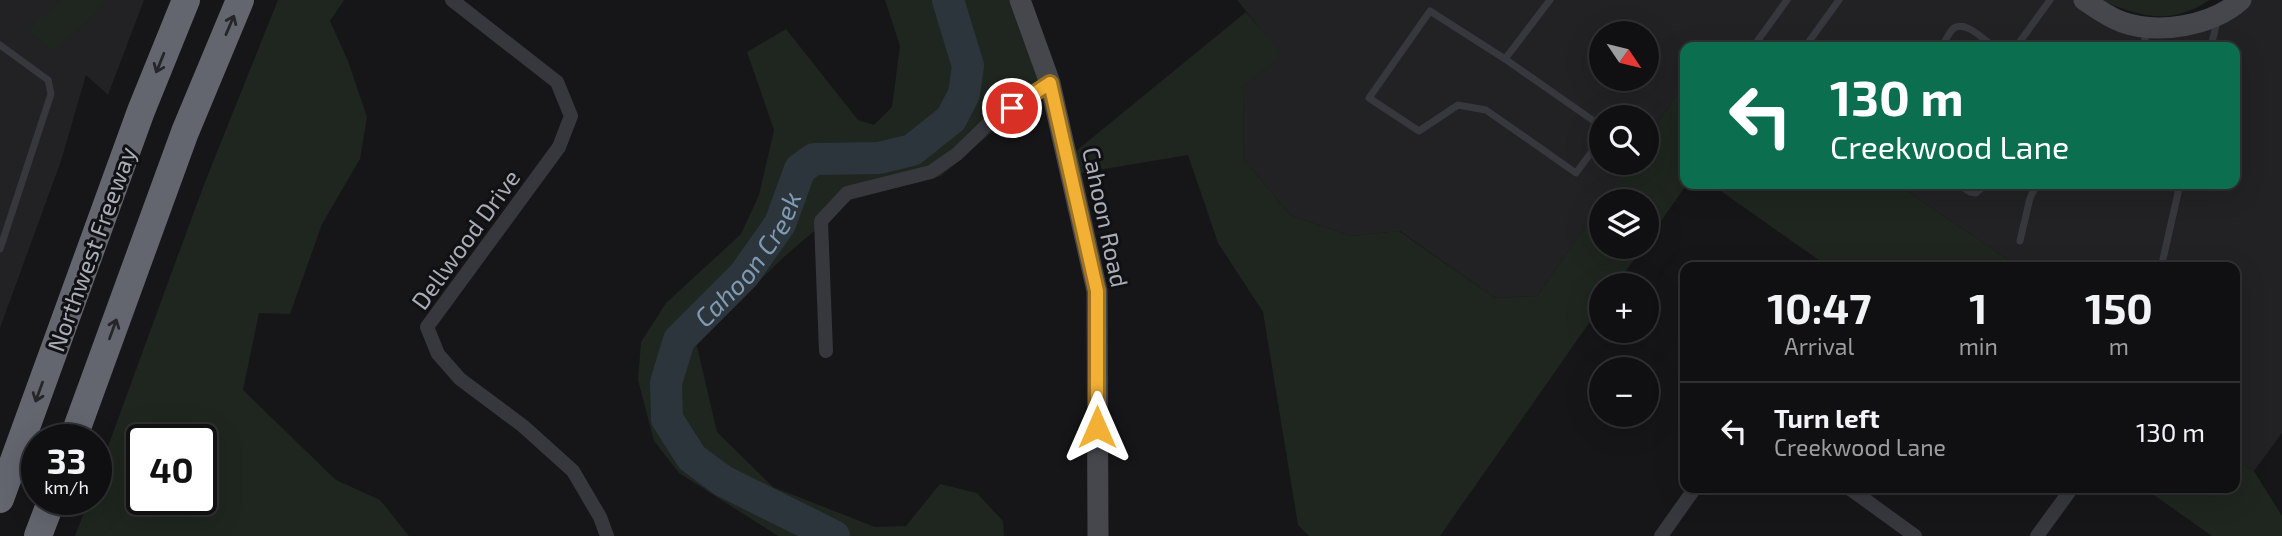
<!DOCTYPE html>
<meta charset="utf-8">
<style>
:root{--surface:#101012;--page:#19191b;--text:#f1f3f6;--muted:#9c9d9f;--line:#303032}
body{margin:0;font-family:"Exo 2",sans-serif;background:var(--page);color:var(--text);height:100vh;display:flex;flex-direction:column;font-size:26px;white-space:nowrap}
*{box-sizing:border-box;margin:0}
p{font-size:23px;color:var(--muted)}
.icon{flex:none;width:38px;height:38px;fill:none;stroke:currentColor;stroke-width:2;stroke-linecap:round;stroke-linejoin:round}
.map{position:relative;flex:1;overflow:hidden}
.sheet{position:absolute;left:1680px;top:262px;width:560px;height:231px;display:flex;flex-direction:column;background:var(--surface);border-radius:14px;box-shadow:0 7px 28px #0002,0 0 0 2px var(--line)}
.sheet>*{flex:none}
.banner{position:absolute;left:1680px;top:42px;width:560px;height:147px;border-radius:14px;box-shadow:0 7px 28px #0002,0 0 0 2px var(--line);background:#0b6e4f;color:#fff;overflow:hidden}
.needle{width:46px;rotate:125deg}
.fabs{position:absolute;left:1589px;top:21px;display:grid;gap:14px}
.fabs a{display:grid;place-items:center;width:70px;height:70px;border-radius:50%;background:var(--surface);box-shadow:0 7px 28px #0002,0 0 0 2px var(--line);font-size:35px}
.speed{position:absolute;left:21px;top:424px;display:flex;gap:14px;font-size:35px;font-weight:700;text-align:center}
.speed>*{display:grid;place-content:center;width:91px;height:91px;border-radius:50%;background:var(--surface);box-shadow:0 7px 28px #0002,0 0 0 2px var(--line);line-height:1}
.speed small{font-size:18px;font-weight:400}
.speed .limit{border:4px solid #111;border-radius:10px;background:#fff;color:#111}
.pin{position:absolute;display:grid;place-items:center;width:60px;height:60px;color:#fff;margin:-30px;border:4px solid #fff;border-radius:50%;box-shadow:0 2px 7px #0007}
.me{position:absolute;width:77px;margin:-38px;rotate:0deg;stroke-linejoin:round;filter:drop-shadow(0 0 5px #0008)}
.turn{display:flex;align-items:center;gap:24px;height:147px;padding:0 35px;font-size:32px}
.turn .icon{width:91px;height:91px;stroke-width:2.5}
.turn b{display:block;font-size:49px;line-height:60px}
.eta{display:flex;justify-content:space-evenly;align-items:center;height:119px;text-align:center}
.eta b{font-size:42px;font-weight:700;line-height:49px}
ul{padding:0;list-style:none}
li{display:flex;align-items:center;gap:21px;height:98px;padding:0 35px;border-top:2px solid var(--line)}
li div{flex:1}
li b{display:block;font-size:26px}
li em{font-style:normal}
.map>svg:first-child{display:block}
</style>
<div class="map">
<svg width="2282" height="536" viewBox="0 0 2282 536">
<rect width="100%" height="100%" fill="#161618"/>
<path fill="#222225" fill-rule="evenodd" d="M0 0H144L108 95 86 75 61 161 0 328Z
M1237 0H2073L2089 12 2131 31 2249 0H2282V433L2254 471 2235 459V268H2020L1897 184H2235V47H1685V83L1647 138V117H1601V163H1630L1537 296 1495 298 1400 231 1351 236 1290 215 1243 158 1244 86 1281 54ZM1601 33H1647V79H1601Z"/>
<path fill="#1e261f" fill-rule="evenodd" d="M61 0H106L93 16 54 51 27 31Z
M278 0H344L330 21 348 61 367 117 360 159 322 224 290 314 259 313 243 390 336 480 380 500 409 536H75L89 499H96V479L203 187ZM142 439H201V499H142Z
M885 0H1027L1058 87 990 134 941 176 851 200 786 255 696 342 717 432 773 487 875 527 906 526 940 484 977 493 1003 521 1004 536H778L679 473 654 441 638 380 641 342 666 303 741 234 759 195 774 130 747 52 786 29 858 120 874 125 892 107 900 46Z
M2100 0H2210C2169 26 2142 17 2100 0Z
M1246 12 1282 54 1244 86 1243 158 1290 215 1351 236 1399 231 1495 298 1537 296 1601 204V247H1643L1616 285H1601V306L1440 536H1309L1298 525 1263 312 1218 243 1188 155 1080 173 1076 151Z
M1685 83 1687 184 1647 241V201H1603L1630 163H1647V138Z
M1711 184H1897L2020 268H1830Z
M2235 459 2254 471 2282 516V536H2212L2144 488H2235Z"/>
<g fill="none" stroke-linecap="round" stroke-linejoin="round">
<path stroke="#2c353c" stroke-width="32" id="s1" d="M834 536 723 481 692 458 667 419 666 383 679 340 744 275 780 224 800 169 814 159 879 158 912 150 951 119 964 94 968 66 948 0"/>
<path stroke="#37383d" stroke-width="7" d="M0 45 48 80 51 94 0 249
M1753 47 1787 0
M1805 47 1839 0
M1941 47C1945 42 1949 32 1954 28 1966 20 1985 41 1994 47
M2016 47 2050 0
M2143 47 2147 31
M2211 47 2217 21
M1505 59 1550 0
M1601 126 1505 59 1430 11 1369 98 1419 131 1458 105 1486 110 1576 173 1601 139
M1958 184 1970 192 1976 193 1986 184
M2020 241 2030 198 2037 184
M2161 268 2180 184"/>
<path stroke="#37383d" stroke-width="14" d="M452 0 557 82 571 116 559 147 427 327 438 354 460 379 523 426 573 471 600 517 607 536
M826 351 821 221 847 193 931 172 957 154 991 121 1050 83
M1849 488 1915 536
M1661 536 1695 488
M2037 536 2072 488"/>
<path stroke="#45474d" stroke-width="21" d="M1020 0 1050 83 1097 291 1098 536
M2084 0C2096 8 2108 17 2122 22 2158 35 2212 26 2241 0"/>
<path stroke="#63666e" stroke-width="28" d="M73 439 185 132 240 0
M0 499 141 111 186 0
M38 536 52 499"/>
</g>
<defs><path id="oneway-shaft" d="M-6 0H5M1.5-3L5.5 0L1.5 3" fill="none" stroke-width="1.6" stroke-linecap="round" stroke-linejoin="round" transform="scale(1.75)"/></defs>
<g stroke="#26262a">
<use href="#oneway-shaft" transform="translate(230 25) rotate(-67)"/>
<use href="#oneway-shaft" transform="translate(160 63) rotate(112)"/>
<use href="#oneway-shaft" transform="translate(113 329) rotate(-70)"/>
<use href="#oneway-shaft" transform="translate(39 392) rotate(110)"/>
</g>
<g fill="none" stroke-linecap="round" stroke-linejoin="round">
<defs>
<path id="route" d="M1012 108 1050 83 1097 291V427"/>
</defs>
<use href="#route" stroke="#9d7322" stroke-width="18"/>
<use href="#route" stroke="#f2b134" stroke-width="12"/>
</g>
<g text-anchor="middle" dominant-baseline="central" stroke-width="6" stroke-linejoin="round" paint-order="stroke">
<g font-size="24" fill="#a8adb8" stroke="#111113">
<text transform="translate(1106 217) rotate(78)">Cahoon Road</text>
<text transform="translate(465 239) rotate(-54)">Dellwood Drive</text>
<text transform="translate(91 249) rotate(-70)">Northwest Freeway</text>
</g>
<g font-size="26" font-style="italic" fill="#7f9bb3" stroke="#111113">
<text stroke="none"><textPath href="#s1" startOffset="397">Cahoon Creek</textPath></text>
</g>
</g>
</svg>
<div class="fabs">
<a><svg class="needle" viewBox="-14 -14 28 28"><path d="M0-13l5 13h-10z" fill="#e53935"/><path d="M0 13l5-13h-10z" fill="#9c9d9f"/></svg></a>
<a><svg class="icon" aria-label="search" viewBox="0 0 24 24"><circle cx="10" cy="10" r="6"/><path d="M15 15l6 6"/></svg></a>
<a><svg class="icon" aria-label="layers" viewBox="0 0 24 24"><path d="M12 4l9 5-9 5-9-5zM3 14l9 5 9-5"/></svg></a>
<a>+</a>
<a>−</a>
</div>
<div class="speed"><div>33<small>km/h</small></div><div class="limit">40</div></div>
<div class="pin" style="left:1012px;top:108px;background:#d93025"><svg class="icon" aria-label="arrive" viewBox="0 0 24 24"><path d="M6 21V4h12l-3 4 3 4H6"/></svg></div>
<svg class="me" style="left:1097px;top:427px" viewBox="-20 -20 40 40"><path d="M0-17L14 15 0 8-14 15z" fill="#f2b134" stroke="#fff" stroke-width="4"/></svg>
<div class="banner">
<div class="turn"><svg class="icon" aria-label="left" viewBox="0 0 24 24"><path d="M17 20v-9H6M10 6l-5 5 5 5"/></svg><div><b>130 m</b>Creekwood Lane</div></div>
</div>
<section class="sheet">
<div class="eta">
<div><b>10:47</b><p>Arrival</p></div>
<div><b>1</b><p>min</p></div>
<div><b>150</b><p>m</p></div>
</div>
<ul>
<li><svg class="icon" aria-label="left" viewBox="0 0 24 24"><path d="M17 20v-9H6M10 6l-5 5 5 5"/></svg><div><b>Turn left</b><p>Creekwood Lane</p></div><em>130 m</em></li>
</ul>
</section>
</div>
